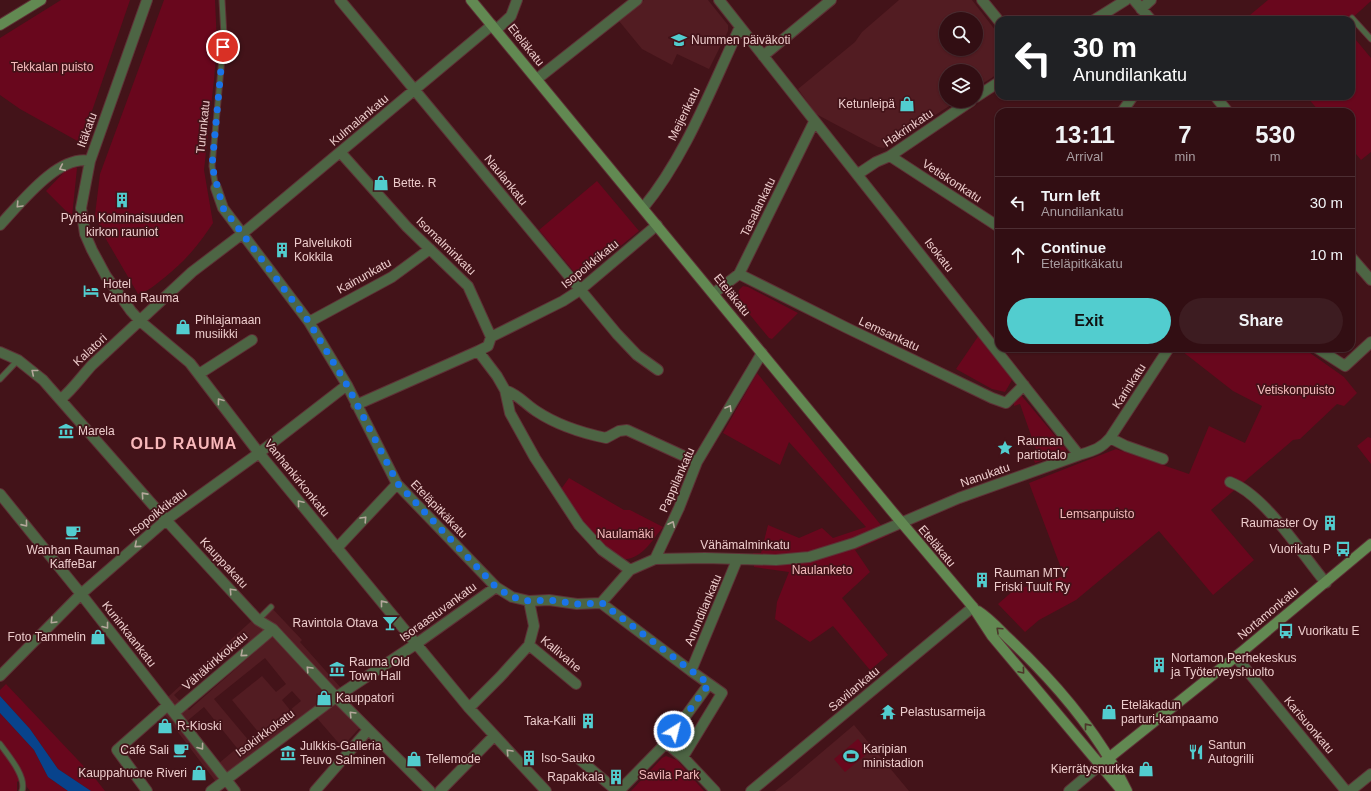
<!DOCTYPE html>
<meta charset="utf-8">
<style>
:root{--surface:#320e13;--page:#3d1c21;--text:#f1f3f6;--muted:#a89ca0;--line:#4d2e33;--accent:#52cdcf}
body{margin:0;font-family:Helvetica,sans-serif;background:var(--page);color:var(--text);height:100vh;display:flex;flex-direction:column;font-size:15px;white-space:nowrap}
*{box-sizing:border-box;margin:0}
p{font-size:13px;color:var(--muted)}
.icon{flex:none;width:22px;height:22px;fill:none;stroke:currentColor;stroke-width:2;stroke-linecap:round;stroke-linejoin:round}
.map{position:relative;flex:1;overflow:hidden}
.drawer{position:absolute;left:995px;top:108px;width:360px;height:244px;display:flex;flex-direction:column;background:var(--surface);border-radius:12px;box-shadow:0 1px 3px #0004,0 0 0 1px var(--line)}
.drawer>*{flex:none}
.top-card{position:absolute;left:995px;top:16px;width:360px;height:84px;border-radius:12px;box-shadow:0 1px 3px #0004,0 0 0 1px var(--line);background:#202124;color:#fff;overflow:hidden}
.fabs{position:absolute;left:939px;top:12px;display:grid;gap:8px}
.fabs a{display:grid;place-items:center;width:44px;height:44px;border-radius:50%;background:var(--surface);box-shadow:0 1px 3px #0004,0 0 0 1px var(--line);font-size:20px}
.pin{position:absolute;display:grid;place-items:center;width:34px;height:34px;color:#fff;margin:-17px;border:2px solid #fff;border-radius:50%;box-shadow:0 1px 4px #0007}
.me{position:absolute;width:44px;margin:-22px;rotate:36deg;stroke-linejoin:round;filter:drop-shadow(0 0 3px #0008)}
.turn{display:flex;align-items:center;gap:14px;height:84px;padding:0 12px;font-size:18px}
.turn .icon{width:52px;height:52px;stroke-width:2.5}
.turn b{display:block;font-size:28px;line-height:34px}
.eta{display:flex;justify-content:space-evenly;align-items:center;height:68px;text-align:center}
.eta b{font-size:24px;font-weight:700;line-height:28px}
.cta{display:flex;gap:8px;margin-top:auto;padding:8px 12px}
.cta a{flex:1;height:46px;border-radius:24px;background:var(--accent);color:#111;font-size:16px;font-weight:700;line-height:46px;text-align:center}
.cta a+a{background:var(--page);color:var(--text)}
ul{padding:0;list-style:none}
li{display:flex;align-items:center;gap:12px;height:52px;padding:0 12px;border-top:1px solid var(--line)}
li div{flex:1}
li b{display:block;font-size:15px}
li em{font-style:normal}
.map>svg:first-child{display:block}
</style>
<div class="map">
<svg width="1371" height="791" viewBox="0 0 1371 791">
<rect width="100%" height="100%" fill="#431319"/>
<path fill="#521c22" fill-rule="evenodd" d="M644 0H708L728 25V31L709 69 677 54 672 65 642 49 619 21Z
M899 0H972L999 35V73L976 88V71H946V101H957L884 148 878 147 816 114 798 89 855 42 862 32ZM946 19H976V49H946Z
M269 605 302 640 300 642 341 688H342L350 696V702L367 720 342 747 316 717 222 790 158 706ZM242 634 256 651 189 710 174 695ZM265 658 286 684 276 692 262 676 232 700 260 734 250 742 214 699ZM292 691 301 701 290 710 282 700ZM204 707 237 748 212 769 180 727Z
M854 725 909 791H775L788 781Z"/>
<path fill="#69071d" d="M61 0H130L81 143 20 109 0 95V38Z
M164 0H215L217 45 214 80 204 170 213 223C197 247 186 260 164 278 155 285 149 291 138 294L103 234 95 215 100 174Z
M1268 0H1371V1L1350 20H1244Z
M1351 34 1371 58V152L1361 160 1351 148V112H1320L1306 96H1351Z
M74 167 77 168 72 217 46 191 67 169Z
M597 181 639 231 580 279 539 230Z
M743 286 748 287 798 313 772 339 769 338 737 299 739 290Z
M979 335 1009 374 1012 380 1005 392 992 389 956 369Z
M1178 348H1303L1344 377 1357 393 1344 406 1337 404 1300 439 1293 440 1211 510 1254 560 1213 595 1159 531 1076 600 1039 620 1025 632 998 604 1014 590 1064 576 1029 483 1116 449 1189 474 1209 426 1245 443 1262 406 1233 391Z
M757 373 889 535 855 550 870 572 842 598 888 655 870 670 833 626 810 642 775 619 777 602 789 572 754 567 753 553H761L768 525 799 538 822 528 833 538 866 527 789 442 780 465 723 433Z
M1021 395 1066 449V453L1035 463 1034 460 1039 458 1020 404 1014 406V401Z
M1368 437 1371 438V464L1357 446Z
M569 478 624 510H630L663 527C654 538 643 557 627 559 606 562 571 508 559 492Z
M6 684 94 777 105 791H91L58 769 30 729 0 696V690Z
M0 713 34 750 48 777 68 791H30L27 787 24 776 17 782V791H0Z
M858 739 869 752 845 772 834 759Z
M666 756 677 760 704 791H631L662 758Z"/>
<path fill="#08438c" d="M0 696 30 729 58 769 91 791H68L48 777 34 750 0 713Z"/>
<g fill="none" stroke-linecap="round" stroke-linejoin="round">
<defs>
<path id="lane" d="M1352 18 1371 39
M216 188 212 166 224 36 222 0
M0 379 18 360
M258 620 271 607
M0 744C8 755 27 777 22 791"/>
<path id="street" d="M147 0 90 161 81 208 85 234 92 250 106 276 131 311 140 321 190 363 259 453 469 708 546 791
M340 0 617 334 637 355 658 370
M719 0 1079 455C1092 451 1101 449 1110 438L1126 446 1163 459
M982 0 999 21
M1134 0 1151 20
M1141 9 1151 0
M1094 20 1126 0
M496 30 511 16 517 0
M763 56 831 0
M537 79 637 0
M1215 96 1228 112
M976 97 999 82
M1122 112 1133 96
M341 153 407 227 468 286 491 337 488 346 478 351 356 405
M890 156 999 227
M858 174 876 162 890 156 971 101
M216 188 223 208 309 322 347 385 397 484 496 587 512 597 529 601 549 600 577 604 601 603 691 671
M643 208C686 156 711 88 740 27
M0 225C20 204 58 154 90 161
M1351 257 1371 280
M739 274 845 327 992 398 1006 403 1024 385
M714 293 739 274 814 122
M309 322 392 277 430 249
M491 337 563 301 580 290 657 225
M1317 348 1345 366 1371 342
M478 351 497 376 505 390C519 395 524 403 536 411 557 425 582 433 606 438L619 431 627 430 697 462
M0 352 18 360 43 380 166 520 258 620 273 629 336 697 430 791
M199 374 252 340
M505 390 510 413 535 458 579 525 602 550 630 570
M61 399C73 389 81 377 92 365L192 272 242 234 492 25
M1110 438 1169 348
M1230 482C1265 495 1301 553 1326 583
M0 494 81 594 235 791
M337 548 397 484
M655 559 705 558 776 560 809 557 854 543 959 498 1079 455
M601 603 630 570 655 559 679 508 697 462 762 353
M529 645 576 684
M1236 657 1346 791
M0 676 81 594 166 520 259 453 347 385
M469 708 500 677 529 645 534 626 529 601
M174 713 273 629
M666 743 683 757 715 791
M683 757 722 693 691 671 737 560
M579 759 617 791
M147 791 117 750 168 705
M211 791 336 697 416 644 496 587
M315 791 368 730
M440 791 494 736
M619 791 666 743 709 684
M751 791 973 607
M1069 791 1100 765
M1350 791 1371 774"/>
<path id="secondary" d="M471 0 891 510 973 607 992 636 1122 791
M0 25 41 0
M978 611C989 618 998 628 1007 637 1054 681 1099 733 1127 791
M1100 765 1244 650 1371 544"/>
</defs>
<use href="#lane" stroke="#5e3136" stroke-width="7"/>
<use href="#street" stroke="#5e3136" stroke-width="12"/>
<use href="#secondary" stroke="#5e3136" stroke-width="12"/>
<use href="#lane" stroke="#4d6544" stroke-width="5"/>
<use href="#street" stroke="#4d6544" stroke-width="10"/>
<use href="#secondary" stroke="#628952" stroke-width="10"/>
</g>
<defs><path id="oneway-chevron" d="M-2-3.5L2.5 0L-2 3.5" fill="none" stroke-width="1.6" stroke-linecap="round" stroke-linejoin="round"/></defs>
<g stroke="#b5a89c">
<use href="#oneway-chevron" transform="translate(62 168) rotate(156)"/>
<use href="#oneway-chevron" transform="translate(19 205) rotate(133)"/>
<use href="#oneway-chevron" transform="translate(34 372) rotate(-141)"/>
<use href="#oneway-chevron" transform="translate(220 401) rotate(-127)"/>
<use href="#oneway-chevron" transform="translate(729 408) rotate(-59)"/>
<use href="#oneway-chevron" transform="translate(144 495) rotate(-132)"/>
<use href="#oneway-chevron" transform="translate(300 503) rotate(-130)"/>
<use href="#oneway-chevron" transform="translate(364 519) rotate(-47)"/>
<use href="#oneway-chevron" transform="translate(25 524) rotate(51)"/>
<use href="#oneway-chevron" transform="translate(672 524) rotate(-64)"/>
<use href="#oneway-chevron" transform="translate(137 545) rotate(139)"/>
<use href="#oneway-chevron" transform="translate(232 591) rotate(-133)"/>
<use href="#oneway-chevron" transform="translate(383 603) rotate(-129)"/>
<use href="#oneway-chevron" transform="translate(53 621) rotate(135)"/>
<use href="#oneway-chevron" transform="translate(106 626) rotate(52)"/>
<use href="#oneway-chevron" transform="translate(243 654) rotate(139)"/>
<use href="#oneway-chevron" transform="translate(309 669) rotate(-133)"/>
<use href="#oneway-chevron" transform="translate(352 714) rotate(-134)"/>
<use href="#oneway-chevron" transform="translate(201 747) rotate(53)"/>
<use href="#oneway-chevron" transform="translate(509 752) rotate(-133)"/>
</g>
<g stroke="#4c362a">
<use href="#oneway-chevron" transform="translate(999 630) rotate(-137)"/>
<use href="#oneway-chevron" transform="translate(1022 671) rotate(50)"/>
<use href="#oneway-chevron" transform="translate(1087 726) rotate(-129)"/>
</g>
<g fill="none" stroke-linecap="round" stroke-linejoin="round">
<path stroke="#1a73e8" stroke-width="7" stroke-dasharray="0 12.6" d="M223 47 212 166 223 208 309 322 347 385 398 484 496 587 512 597 529 601 549 600 577 604 602 603 709 684 674 731"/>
</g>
<defs>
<symbol id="school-bare" viewBox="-9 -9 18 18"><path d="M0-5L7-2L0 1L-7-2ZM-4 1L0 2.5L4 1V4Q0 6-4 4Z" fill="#52cdcf" stroke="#431319" stroke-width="2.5" paint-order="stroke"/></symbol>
<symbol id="shop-bare" viewBox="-9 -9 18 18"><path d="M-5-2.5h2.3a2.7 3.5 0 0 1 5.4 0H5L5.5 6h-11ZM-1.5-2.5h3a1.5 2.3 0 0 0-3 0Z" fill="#52cdcf" stroke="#431319" stroke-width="2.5" paint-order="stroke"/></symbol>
<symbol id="building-bare" viewBox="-9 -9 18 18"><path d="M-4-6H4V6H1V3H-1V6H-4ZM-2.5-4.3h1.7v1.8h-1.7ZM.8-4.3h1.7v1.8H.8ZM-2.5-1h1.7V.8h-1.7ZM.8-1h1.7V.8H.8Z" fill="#52cdcf" stroke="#431319" stroke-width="2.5" paint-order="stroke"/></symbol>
<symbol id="hotel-bare" viewBox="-9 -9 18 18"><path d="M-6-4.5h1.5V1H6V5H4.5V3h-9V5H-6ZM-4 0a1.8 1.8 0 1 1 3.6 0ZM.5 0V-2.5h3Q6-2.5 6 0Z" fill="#52cdcf" stroke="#431319" stroke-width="2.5" paint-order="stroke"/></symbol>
<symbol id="museum-bare" viewBox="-9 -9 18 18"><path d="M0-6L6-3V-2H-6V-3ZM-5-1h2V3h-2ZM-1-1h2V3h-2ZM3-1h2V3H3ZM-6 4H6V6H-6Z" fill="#52cdcf" stroke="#431319" stroke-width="2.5" paint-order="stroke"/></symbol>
<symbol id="sight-bare" viewBox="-9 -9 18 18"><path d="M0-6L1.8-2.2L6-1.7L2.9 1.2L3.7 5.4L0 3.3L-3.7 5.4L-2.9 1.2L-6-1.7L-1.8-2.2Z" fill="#52cdcf" stroke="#431319" stroke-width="2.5" paint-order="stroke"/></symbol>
<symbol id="cafe-bare" viewBox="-9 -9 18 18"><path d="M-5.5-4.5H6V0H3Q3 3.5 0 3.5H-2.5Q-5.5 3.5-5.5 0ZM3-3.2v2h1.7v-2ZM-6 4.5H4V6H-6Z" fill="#52cdcf" stroke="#431319" stroke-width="2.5" paint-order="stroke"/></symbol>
<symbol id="bus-bare" viewBox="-9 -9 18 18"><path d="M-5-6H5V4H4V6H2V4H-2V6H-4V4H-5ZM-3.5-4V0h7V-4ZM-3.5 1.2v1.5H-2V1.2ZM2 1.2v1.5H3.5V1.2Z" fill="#52cdcf" stroke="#431319" stroke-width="2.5" paint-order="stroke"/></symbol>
<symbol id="bar-bare" viewBox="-9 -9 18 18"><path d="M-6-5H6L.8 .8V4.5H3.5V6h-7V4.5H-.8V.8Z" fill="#52cdcf" stroke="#431319" stroke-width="2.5" paint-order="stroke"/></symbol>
<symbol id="temple-bare" viewBox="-9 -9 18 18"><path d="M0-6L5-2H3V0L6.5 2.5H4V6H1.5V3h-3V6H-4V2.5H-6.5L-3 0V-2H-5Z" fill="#52cdcf" stroke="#431319" stroke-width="2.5" paint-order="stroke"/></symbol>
<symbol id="restaurant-bare" viewBox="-9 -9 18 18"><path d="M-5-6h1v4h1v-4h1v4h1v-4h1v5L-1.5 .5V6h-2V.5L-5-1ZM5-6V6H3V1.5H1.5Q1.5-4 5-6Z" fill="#52cdcf" stroke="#431319" stroke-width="2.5" paint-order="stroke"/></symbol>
<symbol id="stadium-bare" viewBox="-9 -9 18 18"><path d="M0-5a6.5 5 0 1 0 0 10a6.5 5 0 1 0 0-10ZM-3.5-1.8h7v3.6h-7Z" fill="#52cdcf" stroke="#431319" stroke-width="2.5" paint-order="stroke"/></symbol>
</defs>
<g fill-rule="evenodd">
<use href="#school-bare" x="668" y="29" width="22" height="22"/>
<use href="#shop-bare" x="896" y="93" width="22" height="22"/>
<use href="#shop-bare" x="370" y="172" width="22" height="22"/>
<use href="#building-bare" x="111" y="189" width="22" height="22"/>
<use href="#building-bare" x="271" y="239" width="22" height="22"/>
<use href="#hotel-bare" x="80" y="280" width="22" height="22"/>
<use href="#shop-bare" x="172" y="316" width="22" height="22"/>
<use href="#museum-bare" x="55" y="420" width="22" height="22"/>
<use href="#sight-bare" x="994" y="437" width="22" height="22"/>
<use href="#building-bare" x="1319" y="512" width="22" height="22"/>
<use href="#cafe-bare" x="62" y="521" width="22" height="22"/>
<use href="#bus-bare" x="1332" y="538" width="22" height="22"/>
<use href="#building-bare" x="971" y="569" width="22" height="22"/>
<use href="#bar-bare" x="379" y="612" width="22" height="22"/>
<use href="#bus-bare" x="1275" y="620" width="22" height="22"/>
<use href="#shop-bare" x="87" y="626" width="22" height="22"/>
<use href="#building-bare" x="1148" y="654" width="22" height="22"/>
<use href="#museum-bare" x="326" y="658" width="22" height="22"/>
<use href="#shop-bare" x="313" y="687" width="22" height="22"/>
<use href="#temple-bare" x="877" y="701" width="22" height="22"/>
<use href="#shop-bare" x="1098" y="701" width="22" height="22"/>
<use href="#building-bare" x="577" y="710" width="22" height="22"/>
<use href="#shop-bare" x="154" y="715" width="22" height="22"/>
<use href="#cafe-bare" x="170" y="739" width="22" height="22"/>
<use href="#restaurant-bare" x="1185" y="741" width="22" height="22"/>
<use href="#museum-bare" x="277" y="742" width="22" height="22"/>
<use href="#stadium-bare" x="840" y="745" width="22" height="22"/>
<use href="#building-bare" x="518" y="747" width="22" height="22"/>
<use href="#shop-bare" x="403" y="748" width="22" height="22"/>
<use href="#shop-bare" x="1135" y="758" width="22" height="22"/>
<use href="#shop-bare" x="188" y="762" width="22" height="22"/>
<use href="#building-bare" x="605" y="766" width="22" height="22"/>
</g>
<g text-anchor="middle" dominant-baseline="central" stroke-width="3.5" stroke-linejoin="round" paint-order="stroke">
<g font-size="12" fill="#edcccc" stroke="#431319" text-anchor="start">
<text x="691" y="40">Nummen päiväkoti</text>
<text x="895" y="104" text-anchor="end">Ketunleipä</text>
<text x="393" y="183">Bette. R</text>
<text x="122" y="218" text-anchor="middle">Pyhän Kolminaisuuden<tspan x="122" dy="14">kirkon rauniot</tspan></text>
<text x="294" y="243">Palvelukoti<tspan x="294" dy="14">Kokkila</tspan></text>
<text x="103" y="284">Hotel<tspan x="103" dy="14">Vanha Rauma</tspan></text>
<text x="195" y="320">Pihlajamaan<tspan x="195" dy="14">musiikki</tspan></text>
<text x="78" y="431">Marela</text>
<text x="1017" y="441">Rauman<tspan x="1017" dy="14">partiotalo</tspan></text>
<text x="1318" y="523" text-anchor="end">Raumaster Oy</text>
<text x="1331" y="549" text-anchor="end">Vuorikatu P</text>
<text x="73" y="550" text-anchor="middle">Wanhan Rauman<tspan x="73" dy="14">KaffeBar</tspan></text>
<text x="994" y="573">Rauman MTY<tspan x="994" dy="14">Friski Tuult Ry</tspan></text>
<text x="378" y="623" text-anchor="end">Ravintola Otava</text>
<text x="1298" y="631">Vuorikatu E</text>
<text x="86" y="637" text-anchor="end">Foto Tammelin</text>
<text x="1171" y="658">Nortamon Perhekeskus<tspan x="1171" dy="14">ja Työterveyshuolto</tspan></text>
<text x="349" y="662">Rauma Old<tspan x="349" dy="14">Town Hall</tspan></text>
<text x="336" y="698">Kauppatori</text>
<text x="1121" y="705">Eteläkadun<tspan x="1121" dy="14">parturi-kampaamo</tspan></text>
<text x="900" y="712">Pelastusarmeija</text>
<text x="576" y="721" text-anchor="end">Taka-Kalli</text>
<text x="177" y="726">R-Kioski</text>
<text x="1208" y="745">Santun<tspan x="1208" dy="14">Autogrilli</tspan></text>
<text x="300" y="746">Julkkis-Galleria<tspan x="300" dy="14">Teuvo Salminen</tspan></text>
<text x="863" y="749">Karipian<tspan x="863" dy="14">ministadion</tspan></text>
<text x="169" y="750" text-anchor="end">Café Sali</text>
<text x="541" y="758">Iso-Sauko</text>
<text x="426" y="759">Tellemode</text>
<text x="1134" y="769" text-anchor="end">Kierrätysnurkka</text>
<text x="187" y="773" text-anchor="end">Kauppahuone Riveri</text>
<text x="604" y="777" text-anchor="end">Rapakkala</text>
</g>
<g font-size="12" fill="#edcccc" stroke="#431319">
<text transform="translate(526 45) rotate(51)">Eteläkatu</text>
<text transform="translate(684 114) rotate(-64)">Meijerikatu</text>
<text transform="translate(359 120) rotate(-40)">Kulmalankatu</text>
<text transform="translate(203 127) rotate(-84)">Turunkatu</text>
<text transform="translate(908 128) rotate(-34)">Hakrinkatu</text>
<text transform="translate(87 130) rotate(-70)">Itäkatu</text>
<text transform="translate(506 180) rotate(51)">Naulankatu</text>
<text transform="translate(952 181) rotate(33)">Vetiskonkatu</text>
<text transform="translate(758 207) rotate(-64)">Tasalankatu</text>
<text transform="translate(446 246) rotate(44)">Isomalminkatu</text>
<text transform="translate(939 255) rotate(52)">Isokatu</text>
<text transform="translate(590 264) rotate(-39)">Isopoikkikatu</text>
<text transform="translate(364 276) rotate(-29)">Kainunkatu</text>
<text transform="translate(732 295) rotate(51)">Eteläkatu</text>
<text transform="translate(889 334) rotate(25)">Lemsankatu</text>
<text transform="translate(90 350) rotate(-43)">Kalatori</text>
<text transform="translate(1129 386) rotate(-57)">Karinkatu</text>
<text transform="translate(985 475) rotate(-19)">Nanukatu</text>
<text transform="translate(297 478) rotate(51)">Vanhankirkonkatu</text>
<text transform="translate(677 480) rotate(-66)">Pappilankatu</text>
<text transform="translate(439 509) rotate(46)">Eteläpitkäkatu</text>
<text transform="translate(158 512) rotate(-38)">Isopoikkikatu</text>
<text x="745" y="545">Vähämalminkatu</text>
<text transform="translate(937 546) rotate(50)">Eteläkatu</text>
<text transform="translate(224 563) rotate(47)">Kauppakatu</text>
<text transform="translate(703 610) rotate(-67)">Anundilankatu</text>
<text transform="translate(438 612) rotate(-36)">Isoraastuvankatu</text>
<text transform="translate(1268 613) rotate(-40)">Nortamonkatu</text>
<text transform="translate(129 634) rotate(52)">Kuninkaankatu</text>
<text transform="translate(561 654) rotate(40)">Kallivahe</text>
<text transform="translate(215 661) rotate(-41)">Vähäkirkkokatu</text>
<text transform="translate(854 689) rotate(-40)">Savilankatu</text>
<text transform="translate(1309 725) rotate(50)">Karisuonkatu</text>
<text transform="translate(265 733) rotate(-37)">Isokirkkokatu</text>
</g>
<g font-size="12" fill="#f4bbbc" stroke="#431319">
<text x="52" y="67">Tekkalan puisto</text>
<text x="1296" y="390">Vetiskonpuisto</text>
<text x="1097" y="514">Lemsanpuisto</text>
<text x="625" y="534">Naulamäki</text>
<text x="822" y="570">Naulanketo</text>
<text x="669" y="775">Savila Park</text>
</g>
<g font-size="16" font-weight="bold" letter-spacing="1" fill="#f8b8ba" stroke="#431319">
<text x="184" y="443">OLD RAUMA</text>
</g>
</g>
</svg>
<div class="fabs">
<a><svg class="icon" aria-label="search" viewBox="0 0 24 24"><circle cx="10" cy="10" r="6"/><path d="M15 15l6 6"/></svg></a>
<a><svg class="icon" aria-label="layers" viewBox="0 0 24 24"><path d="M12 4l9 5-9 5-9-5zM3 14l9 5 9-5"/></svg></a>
</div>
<div class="pin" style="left:223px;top:47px;background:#d93025"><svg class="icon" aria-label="arrive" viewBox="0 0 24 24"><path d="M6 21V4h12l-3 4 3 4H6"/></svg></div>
<svg class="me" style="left:674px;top:731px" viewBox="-20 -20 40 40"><circle r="17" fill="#1a73e8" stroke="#fff" stroke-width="3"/><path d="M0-11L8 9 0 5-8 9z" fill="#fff"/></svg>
<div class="top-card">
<div class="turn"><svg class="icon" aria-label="left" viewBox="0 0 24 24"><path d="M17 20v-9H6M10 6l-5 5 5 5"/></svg><div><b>30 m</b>Anundilankatu</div></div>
</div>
<section class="drawer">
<div class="eta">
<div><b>13:11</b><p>Arrival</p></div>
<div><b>7</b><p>min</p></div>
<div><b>530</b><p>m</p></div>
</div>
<ul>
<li><svg class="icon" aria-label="left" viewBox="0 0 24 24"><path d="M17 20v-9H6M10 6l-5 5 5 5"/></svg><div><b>Turn left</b><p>Anundilankatu</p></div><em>30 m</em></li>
<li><svg class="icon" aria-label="ahead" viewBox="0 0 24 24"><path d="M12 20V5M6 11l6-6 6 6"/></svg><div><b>Continue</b><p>Eteläpitkäkatu</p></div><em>10 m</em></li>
</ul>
<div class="cta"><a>Exit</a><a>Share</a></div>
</section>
</div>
